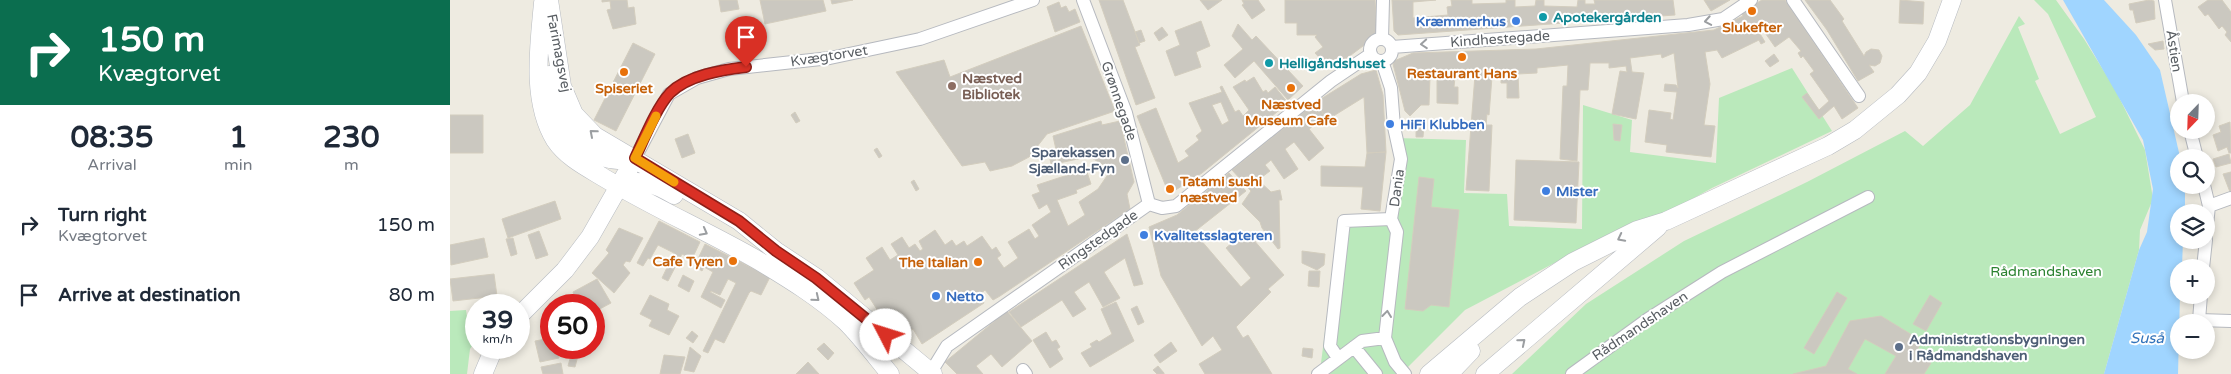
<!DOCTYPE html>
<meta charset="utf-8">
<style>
:root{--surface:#fff;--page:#f6f6f7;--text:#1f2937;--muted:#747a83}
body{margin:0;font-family:"Varela Round",sans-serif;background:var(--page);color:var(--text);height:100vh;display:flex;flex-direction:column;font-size:19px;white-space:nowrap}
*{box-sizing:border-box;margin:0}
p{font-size:16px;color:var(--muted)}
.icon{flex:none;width:28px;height:28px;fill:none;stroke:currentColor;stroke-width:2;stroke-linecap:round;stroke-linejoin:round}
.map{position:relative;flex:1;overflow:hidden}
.panel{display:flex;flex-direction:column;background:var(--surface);width:450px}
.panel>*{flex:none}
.banner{background:#0b6e4f;color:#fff;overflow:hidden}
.needle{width:32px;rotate:203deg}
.controls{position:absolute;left:1720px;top:94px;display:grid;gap:10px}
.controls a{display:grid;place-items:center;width:45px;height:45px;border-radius:50%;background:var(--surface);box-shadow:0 2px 8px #0003;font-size:25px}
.speed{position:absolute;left:15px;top:294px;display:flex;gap:10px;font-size:25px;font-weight:700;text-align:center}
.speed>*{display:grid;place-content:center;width:65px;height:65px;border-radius:50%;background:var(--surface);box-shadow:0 2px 8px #0003;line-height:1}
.speed small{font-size:12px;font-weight:400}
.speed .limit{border:8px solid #d22;background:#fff;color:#111}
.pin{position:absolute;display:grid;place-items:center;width:42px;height:42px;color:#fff;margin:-51px -21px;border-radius:50% 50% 50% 0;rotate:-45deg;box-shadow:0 0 5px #0007}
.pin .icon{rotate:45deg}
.me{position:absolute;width:55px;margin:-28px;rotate:310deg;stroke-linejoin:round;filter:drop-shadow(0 0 4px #0008)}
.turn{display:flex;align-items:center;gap:18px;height:105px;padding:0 15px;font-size:22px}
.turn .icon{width:65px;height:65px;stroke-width:2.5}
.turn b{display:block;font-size:35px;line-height:42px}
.eta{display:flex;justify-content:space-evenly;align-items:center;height:85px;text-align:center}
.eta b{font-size:30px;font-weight:700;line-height:35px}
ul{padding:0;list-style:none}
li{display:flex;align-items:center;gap:15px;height:70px;padding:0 15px}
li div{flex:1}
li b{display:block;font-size:19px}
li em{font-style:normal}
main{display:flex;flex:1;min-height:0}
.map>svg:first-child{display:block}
</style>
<main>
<section class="panel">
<div class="banner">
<div class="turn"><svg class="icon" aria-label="right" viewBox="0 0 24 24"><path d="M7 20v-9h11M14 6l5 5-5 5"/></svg><div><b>150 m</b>Kvægtorvet</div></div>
</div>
<div class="eta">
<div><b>08:35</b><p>Arrival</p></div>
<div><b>1</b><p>min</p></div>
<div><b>230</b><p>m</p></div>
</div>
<ul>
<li><svg class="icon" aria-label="right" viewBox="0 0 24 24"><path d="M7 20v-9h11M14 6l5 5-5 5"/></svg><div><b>Turn right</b><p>Kvægtorvet</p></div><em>150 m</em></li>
<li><svg class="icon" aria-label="arrive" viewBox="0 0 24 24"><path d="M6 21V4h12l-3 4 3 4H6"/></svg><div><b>Arrive at destination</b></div><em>80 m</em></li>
</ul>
</section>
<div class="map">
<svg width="1781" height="374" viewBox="0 0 1781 374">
<rect width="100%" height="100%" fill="#eeebe1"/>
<path fill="#bae9bb" d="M1584 0H1606L1634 39 1665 89 1695 150 1703 199 1690 230 1689 250 1654 374H1062L1136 304 1234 241 1357 182 1455 131 1473 146 1520 105 1569 16 1575 24 1568 27 1589 79 1585 81 1610 134 1646 117 1598 14Z
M1342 68 1382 131 1262 188 1195 225 1112 259 1015 310 951 374H867L870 371 889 221H941L946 138 1016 140 1014 193 1057 194 1059 226 1132 229 1133 105 1182 120 1180 152 1266 163 1269 98Z
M16 310 19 332 26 330V340L20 349 17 374H0V311Z"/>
<path fill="#a0d5ff" d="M1613 0H1654L1686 35 1710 70 1730 157 1729 185H1735V212H1729V240H1733L1732 267 1729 268 1730 295 1728 374H1654L1689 250 1697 232 1703 189 1693 140Z"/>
<path fill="#cbc8c0" stroke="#d3cdbe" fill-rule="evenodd" d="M152 0H177L178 8 184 7 186 24 163 29 157 10 161 9 160 1 152 2Z
M269 0H287L289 9 271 12Z
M310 0H373L376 11 315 24Z
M381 0H403L382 4Z
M649 0H673L690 45 685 47 705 98 686 105Z
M750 0H772L758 10Z
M792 0H808L815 10 802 19 792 5 794 4Z
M835 0H925L927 33 925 37 881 70 865 53 873 47 865 37 867 35H847V23H835Z
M942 0H986L963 2V18L998 15 997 7 1002 6 1001 0H1022V4L1056 3V0H1065V7L1085 6 1086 0H1094V6L1127 7 1128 0H1135V4H1145L1144 0H1223L1225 15 948 35 944 31Z
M1254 0H1280L1261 11Z
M1312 0H1335L1408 108 1392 119 1384 106 1369 119 1352 97 1357 93 1369 110 1379 101 1360 74 1364 71 1353 56 1351 58 1348 53 1351 51 1339 37 1325 47 1311 27 1303 33 1304 35 1309 32 1315 42 1311 44 1309 40 1272 58 1267 50 1255 52 1260 84 1254 125 1265 126 1261 157 1216 152 1217 145 1195 142 1199 110 1221 113 1220 119 1223 120 1227 92 1214 91 1215 84 1226 85 1228 88 1224 53 1212 58 1211 54 1180 58 1182 72 1194 73 1186 119 1162 114 1170 71 1177 72 1176 66 1159 68V63H1140L1138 90H1130L1127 161 1110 159 1113 86H1117L1118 65 1087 68V73L1068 74 1069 98H1057V83H1051V76L1042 77 1039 115 1037 114 1036 125H1042L1039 191 1016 190 1025 75 1005 77 1004 87H1008V104L987 103V77H980L979 105H971L960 116 955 111 943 64 944 61 963 53 1086 49 1264 30 1293 16 1291 12Z
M1355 0H1380L1394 19 1392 21 1414 56 1416 52 1421 49 1429 50 1432 56 1430 63 1425 66 1419 65 1424 72 1408 81 1377 30Z
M1450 0 1474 2 1473 24 1449 23Z
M1699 0 1704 1 1705 19 1686 23 1683 10H1680L1679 4Z
M1758 0H1772L1781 12V42L1775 35 1777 32 1772 26 1769 29 1758 14 1755 16 1748 7Z
M609 2 611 8 616 6 619 12 625 9 630 22 605 32 597 7Z
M751 21 760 46 746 52 751 67 725 76 716 51 730 45 725 31Z
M788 24 802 40 806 36 853 86 838 100 804 61 785 78 774 65 793 49 782 36Z
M631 26 665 111 597 134 579 157 562 166 540 171 535 162 512 166 446 72 494 60 500 77Z
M712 27 718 35 709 41 704 33Z
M691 30 695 41 689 43 685 32Z
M1713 41 1714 49 1705 50 1698 44Z
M183 43 205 54 166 131 144 120Z
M1324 54 1329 61 1320 67 1315 61Z
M926 70 933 95 936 152 917 153 914 97 877 120 866 102 911 74Z
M804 77 813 92 816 90 818 93 825 87 838 103 752 173 724 191 717 189 687 116 706 108 728 163 739 156 735 151 749 140 746 136 752 131 739 103 772 92 770 87 772 86 785 112 789 110 793 116 799 110 783 87 795 80 796 82ZM771 102 779 121 772 125 762 105Z
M866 102 875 117 859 129 874 148 859 161 844 142 835 149 848 169 834 179 821 160 815 165 820 171 808 180 821 192 830 190 832 200H829L830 248 828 249 812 228 810 222 792 204 801 191 782 170Z
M345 112 350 121 346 123 341 115Z
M0 115H33V153H0Z
M651 121 652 125 670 121 684 182 677 194 680 209 550 296 543 300 535 290 529 295 534 303 472 344 463 329 453 335 448 328 446 330 434 311 430 314 419 297 415 300 404 283 424 270 416 258 432 247 440 260 448 255 441 244 452 237 459 248 465 244 470 251 473 249 469 241 485 230 495 245 502 240 506 246 514 241 517 246 532 236 542 250 546 247 551 255 547 258 554 268 568 258 558 242 579 229 585 239 589 236 582 225 601 212 597 204 589 209 582 195 590 192 587 185 636 169 641 184 626 190 627 193 607 200 618 226 635 215 629 202 648 189 661 170 642 158V156L609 163 603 136Z
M1780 122 1781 153H1779L1777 147 1768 151 1763 135 1771 132 1769 126Z
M1163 124 1172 125 1170 141 1164 140Z
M966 125H974L973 137H966Z
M238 134 245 153 232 158 225 139Z
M427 148 432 156 429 158 424 150Z
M936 152 930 211 911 209 913 187 871 186V166L915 167 917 153Z
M604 153 606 163 601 164 599 154Z
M1779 154 1781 163 1766 167 1763 159Z
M1066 160 1129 162 1126 223 1064 220Z
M1781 172V192H1780L1773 174Z
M779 173 796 191 744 232 791 287 801 278 776 248 796 231 834 275 818 289 821 292 786 327 793 338 798 335 822 374H755L749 364 772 350 763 336 752 346 711 276 699 227 727 215Z
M969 177 984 179 981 207 1009 210 999 307 981 305 973 311 955 309Z
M464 180 469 189 466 191 461 182Z
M105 201 111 219 58 238 52 219Z
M209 221 250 242 242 259 232 254 218 281 212 278 224 253 208 245 200 259 198 258 193 266 187 263Z
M169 228 193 238 180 262 176 261 173 265 180 273 164 293 142 273 159 253 156 250Z
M89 231 98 255 86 259 78 235Z
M677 234 693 284 684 286 675 258 654 272 670 298 653 307 639 282 624 292 636 309 623 317 612 300 571 327 559 312Z
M34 238 38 257 1 265 0 245Z
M63 238 67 254 61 256 56 239Z
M255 244 320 277 311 295 301 291 299 293 274 343 265 339 258 353 253 351 286 283 278 279 270 295 261 291 260 292 275 300 271 308 251 297 263 272 254 267 252 271 246 267 248 264 246 263Z
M852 251 875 254 874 265 867 270 852 263Z
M859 271H870L869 287 858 286Z
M44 274 47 296 3 301 0 279Z
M233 275 244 281 239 292 228 286Z
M147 279 161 303 144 312V305H101V312L99 305 125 298 123 292Z
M1387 292 1397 298 1364 354 1354 348Z
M200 295 219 304 217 310 229 316 219 335 199 326 202 320 190 314Z
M1480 295 1492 303 1476 331 1463 324Z
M666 302 684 341 640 367 631 353 642 347 640 344 647 340 649 342 662 334 651 309Z
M687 306 694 322 688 325 681 309Z
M557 311 582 341 552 367 541 354 526 366 533 374H507L495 362Z
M1431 316 1472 341 1465 354 1481 363 1474 374H1435L1446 356 1415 339 1398 369 1407 374H1343L1376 366 1400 321Z
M242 331 248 336 243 343 236 338Z
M596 332 602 342 606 340 610 347 607 349 613 359 600 368 583 340Z
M101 338V348H106L109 358 90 362 85 341Z
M721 342 727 351 710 363 704 355Z
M374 343 384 353 378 360 367 349Z
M240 347 251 356 244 372 234 370Z
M123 348H130L125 367 118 366Z
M853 348 863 349 862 358 852 356Z
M214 355 235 357 230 374H210Z
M358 362 369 374H346Z
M111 363 113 374H93L91 367Z
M708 366 714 373V374H707L703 370Z"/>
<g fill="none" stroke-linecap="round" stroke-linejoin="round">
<defs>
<path id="street" d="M633 0 676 113 699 204
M1343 0 1409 96
M1715 0 1733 102
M920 50a11 11 0 1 1 22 0a11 11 0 1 1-22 0Z
M932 39 933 0
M942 47 1238 25 1273 19 1301 0
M932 61 941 88 944 127 951 159 941 219
M1740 130 1747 158
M185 158 219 94 247 78 279 69 380 58 470 39 583 0
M1754 185 1759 206 1756 235
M1759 206 1781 198
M941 219 947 232 935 338 945 362 955 374
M1753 268 1756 240
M1751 295 1749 320 1781 321
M904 347 926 374
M888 358 880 346 894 221 941 219
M573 370 576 374
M481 372 497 346 699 204 712 208 726 206 881 81 921 54
M868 374 912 341 935 338
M1122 374 1198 319 1272 272 1418 197"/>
<path id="secondary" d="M99 0 112 86 124 114 145 136 289 221 326 251 367 278 483 374
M93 3C89 46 81 101 105 140 117 158 138 168 156 179 206 209 259 232 309 261 339 279 370 298 396 322 412 338 426 357 440 374
M99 75C101 86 103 99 107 109 121 140 149 168 185 158
M168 186C189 177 205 184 224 195
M69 316 115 270 140 237 185 158
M33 374 44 348
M979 374 1070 297 1123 262 1187 230 1216 221 1378 146 1405 130 1448 95 1468 73 1487 41 1502 0
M999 374 1021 351
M1035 374 1208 227"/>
</defs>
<use href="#street" stroke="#b6b9bf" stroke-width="14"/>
<use href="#secondary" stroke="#b7bbc1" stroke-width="19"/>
<use href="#street" stroke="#fff" stroke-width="12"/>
<use href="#secondary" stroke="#fff" stroke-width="18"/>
</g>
<defs><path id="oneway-chevron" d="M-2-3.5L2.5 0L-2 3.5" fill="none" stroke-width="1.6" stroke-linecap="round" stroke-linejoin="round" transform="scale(1.25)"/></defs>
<g stroke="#9b9ea1">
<use href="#oneway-chevron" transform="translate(1258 21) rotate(170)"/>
<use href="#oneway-chevron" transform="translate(974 44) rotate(176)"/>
<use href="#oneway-chevron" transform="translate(143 133) rotate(-139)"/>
<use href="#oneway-chevron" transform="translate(254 232) rotate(28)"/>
<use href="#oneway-chevron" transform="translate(1171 238) rotate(153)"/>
<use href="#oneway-chevron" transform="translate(366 298) rotate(39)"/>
<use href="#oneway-chevron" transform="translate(937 314) rotate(-83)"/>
<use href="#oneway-chevron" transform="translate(1072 342) rotate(-40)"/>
</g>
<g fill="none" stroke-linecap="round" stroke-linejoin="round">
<defs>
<path id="route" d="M296 67C272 70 238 75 220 93 206 108 194 139 185 158L289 221 326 251 366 278 436 335"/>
</defs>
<use href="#route" stroke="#8d1f18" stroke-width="12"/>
<use href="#route" stroke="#d93025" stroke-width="9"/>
<path stroke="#f59e0b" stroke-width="9" d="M206 116 185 158 224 182"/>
</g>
<g fill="#e8710a" stroke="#fff" stroke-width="2">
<circle cx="1302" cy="11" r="5"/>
<circle cx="1012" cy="57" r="5"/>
<circle cx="174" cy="72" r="5"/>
<circle cx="841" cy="88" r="5"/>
<circle cx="720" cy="189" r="5"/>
<circle cx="283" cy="261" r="5"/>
<circle cx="528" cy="262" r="5"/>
</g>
<g fill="#0f9aa8" stroke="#fff" stroke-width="2">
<circle cx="1093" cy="17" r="5"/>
<circle cx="819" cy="63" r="5"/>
</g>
<g fill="#3f7fe0" stroke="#fff" stroke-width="2">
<circle cx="1066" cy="21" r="5"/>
<circle cx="940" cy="124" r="5"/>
<circle cx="1096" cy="191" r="5"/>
<circle cx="694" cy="235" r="5"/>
<circle cx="486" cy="296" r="5"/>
</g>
<circle fill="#8d6e63" stroke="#fff" stroke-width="2" cx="502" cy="86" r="5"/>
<g fill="#5c6f8a" stroke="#fff" stroke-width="2">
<circle cx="675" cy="160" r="5"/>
<circle cx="1449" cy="347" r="5"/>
</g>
<g text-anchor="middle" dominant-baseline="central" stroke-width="4" stroke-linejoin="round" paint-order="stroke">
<g font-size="14" font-weight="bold" fill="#0d838f" stroke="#fff" text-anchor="start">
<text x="1103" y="17">Apotekergården</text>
<text x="829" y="63">Helligåndshuset</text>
</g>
<g font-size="14" font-weight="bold" fill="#366cbe" stroke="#fff" text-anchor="start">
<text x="1056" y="21" text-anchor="end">Kræmmerhus</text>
<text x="950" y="124">HiFi Klubben</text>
<text x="1106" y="191">Mister</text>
<text x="704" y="235">Kvalitetsslagteren</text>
<text x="496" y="296">Netto</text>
</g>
<g font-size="14" font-weight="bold" fill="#c56008" stroke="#fff">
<text x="1302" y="27">Slukefter</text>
<text x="1012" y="73">Restaurant Hans</text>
<text x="174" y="88">Spiseriet</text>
<text x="841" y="104">Næstved<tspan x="841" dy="16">Museum Cafe</tspan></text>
<text x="730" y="181" text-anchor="start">Tatami sushi<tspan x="730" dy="16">næstved</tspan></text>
<text x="273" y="261" text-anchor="end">Cafe Tyren</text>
<text x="518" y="262" text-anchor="end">The Italian</text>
</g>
<g font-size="14" fill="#595e63" stroke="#fff">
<text transform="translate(1050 39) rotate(-4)">Kindhestegade</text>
<text transform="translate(1724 51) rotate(81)">Åstien</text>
<text transform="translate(109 53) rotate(79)">Farimagsvej</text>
<text transform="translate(379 56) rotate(-9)">Kvægtorvet</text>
<text transform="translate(669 101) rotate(71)">Grønnegade</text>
<text transform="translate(947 188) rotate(-82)">Dania</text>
<text transform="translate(648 240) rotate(-35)">Ringstedgade</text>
<text transform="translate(1190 326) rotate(-34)">Rådmandshaven</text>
</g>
<g font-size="14" font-weight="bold" fill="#785e54" stroke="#fff" text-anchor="start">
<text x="512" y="78">Næstved<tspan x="512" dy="16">Bibliotek</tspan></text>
</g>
<g font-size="14" font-weight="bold" fill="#4e5e75" stroke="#fff" text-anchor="end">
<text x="665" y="152">Sparekassen<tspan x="665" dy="16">Sjælland-Fyn</tspan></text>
<text x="1459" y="339" text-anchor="start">Administrationsbygningen<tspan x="1459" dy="16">i Rådmandshaven</tspan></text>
</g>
<g font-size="14" fill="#2b8230" stroke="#fff">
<text x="1596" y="271">Rådmandshaven</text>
</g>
<g font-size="15" font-style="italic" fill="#3374bb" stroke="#fff">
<text x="1697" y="338">Suså</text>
</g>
</g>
</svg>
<div class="controls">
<a><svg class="needle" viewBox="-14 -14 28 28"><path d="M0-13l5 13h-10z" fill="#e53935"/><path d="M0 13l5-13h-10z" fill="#747a83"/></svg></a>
<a><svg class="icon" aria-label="search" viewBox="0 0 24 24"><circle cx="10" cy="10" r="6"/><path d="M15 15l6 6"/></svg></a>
<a><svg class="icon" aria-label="layers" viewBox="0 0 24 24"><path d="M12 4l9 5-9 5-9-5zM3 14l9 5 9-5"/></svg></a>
<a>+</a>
<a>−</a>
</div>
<div class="speed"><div>39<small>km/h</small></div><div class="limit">50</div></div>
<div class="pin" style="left:296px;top:67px;background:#d93025"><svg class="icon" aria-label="arrive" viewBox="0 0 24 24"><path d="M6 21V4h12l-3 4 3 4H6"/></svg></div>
<svg class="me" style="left:436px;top:335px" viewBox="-20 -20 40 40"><circle r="19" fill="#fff"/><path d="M0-13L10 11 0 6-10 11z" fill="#d93025"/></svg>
</div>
</main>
